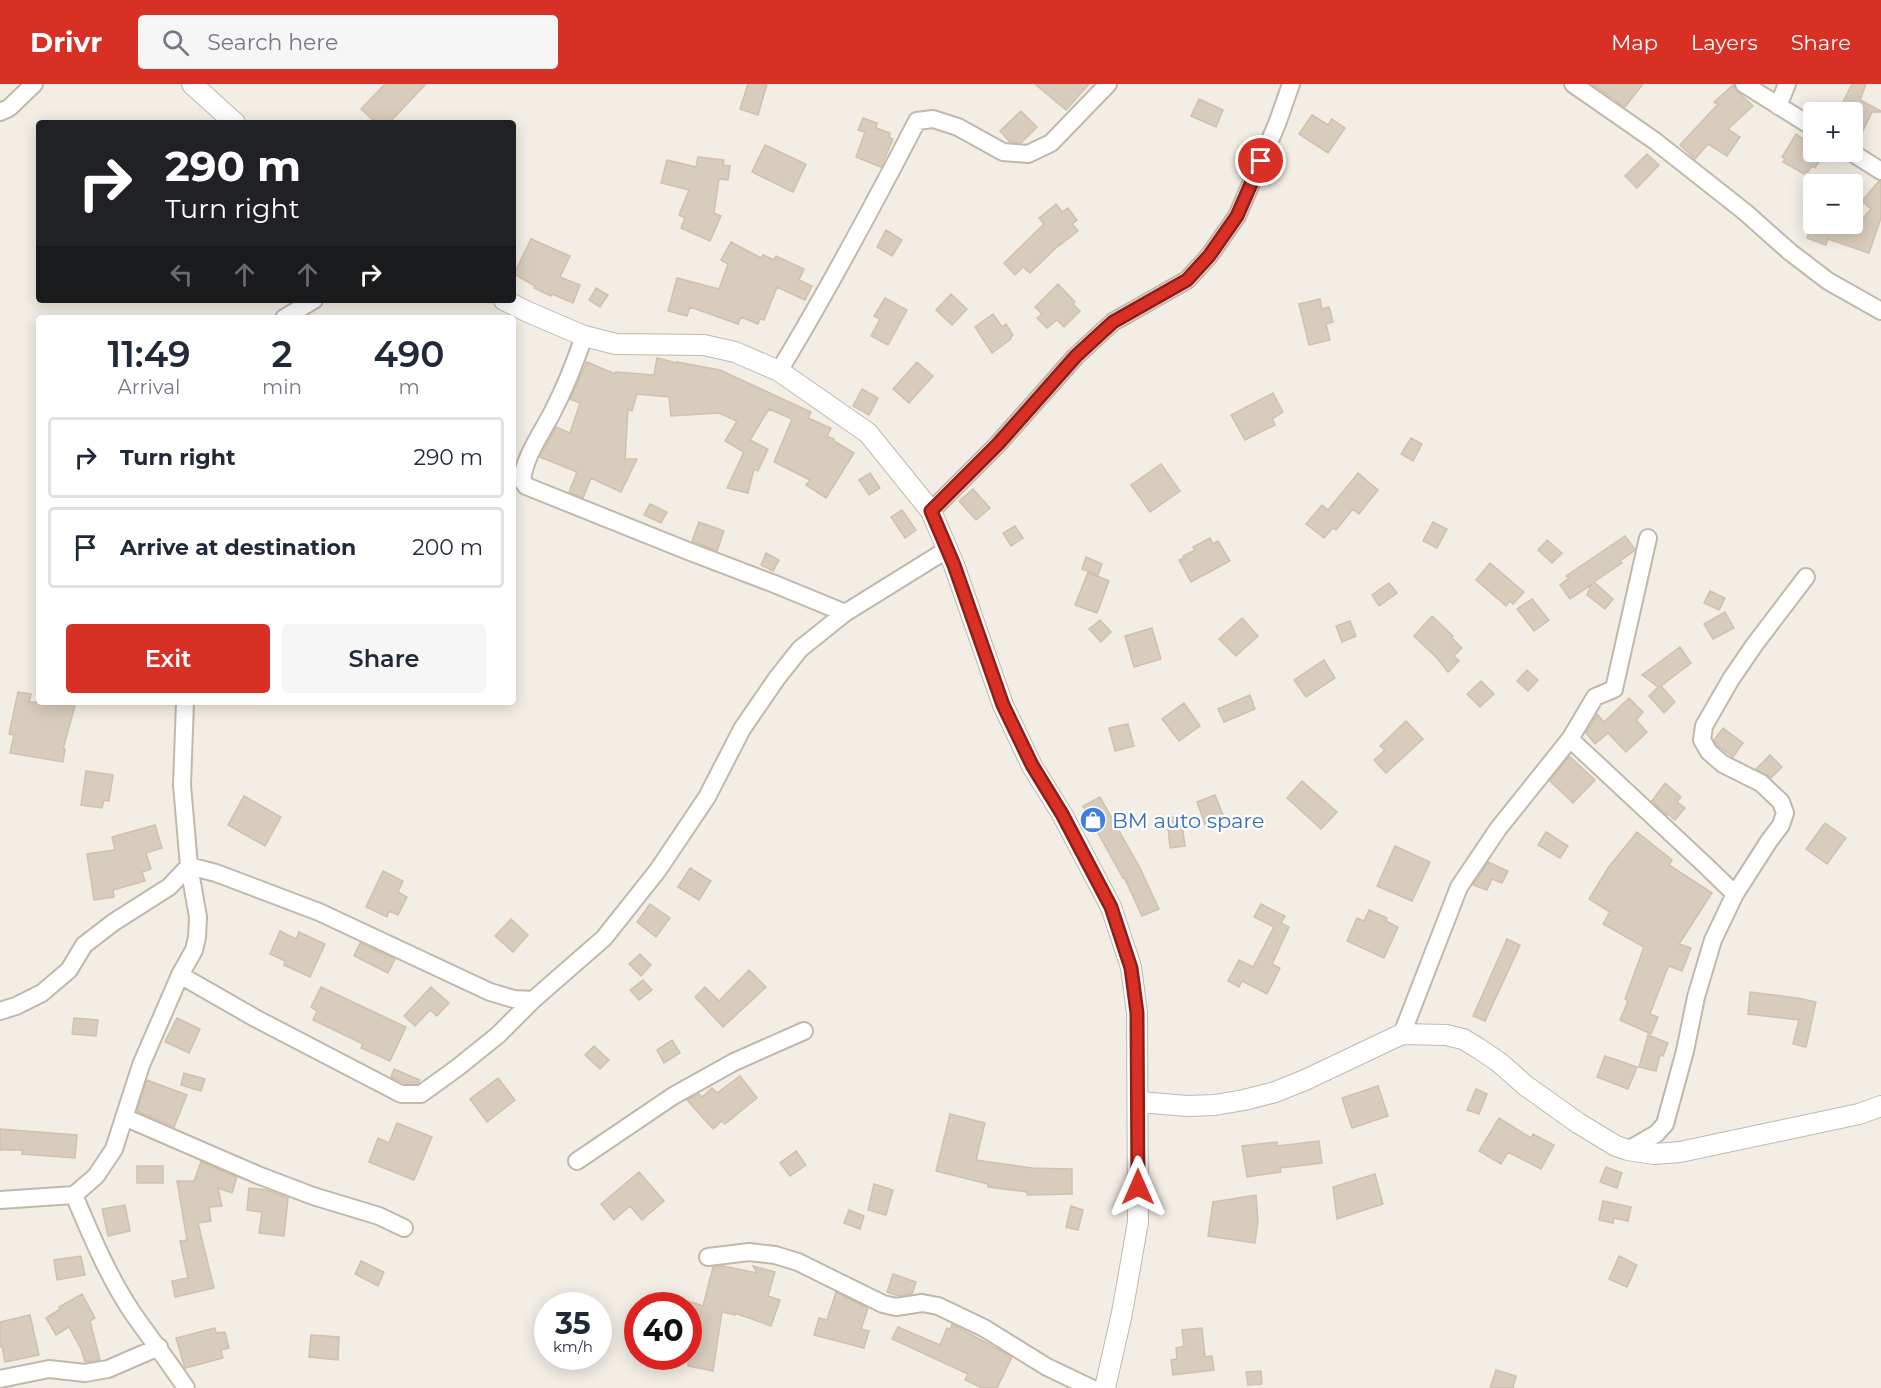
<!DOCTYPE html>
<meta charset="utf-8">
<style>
:root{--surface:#fff;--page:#f6f6f7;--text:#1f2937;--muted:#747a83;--line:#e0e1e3;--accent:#d93025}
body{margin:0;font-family:Montserrat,sans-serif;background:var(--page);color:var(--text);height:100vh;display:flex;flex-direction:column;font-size:22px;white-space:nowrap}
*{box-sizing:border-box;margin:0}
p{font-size:20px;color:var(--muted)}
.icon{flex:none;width:33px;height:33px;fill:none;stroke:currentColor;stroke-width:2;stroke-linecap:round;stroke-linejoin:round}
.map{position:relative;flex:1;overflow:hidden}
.panel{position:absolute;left:36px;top:231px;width:480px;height:390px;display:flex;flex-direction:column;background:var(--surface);border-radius:6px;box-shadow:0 3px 15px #0003}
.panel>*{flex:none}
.banner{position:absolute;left:36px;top:36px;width:480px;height:183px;border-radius:6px;box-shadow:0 3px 15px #0003;background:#202124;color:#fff;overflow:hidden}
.buttons{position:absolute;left:1803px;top:18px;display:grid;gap:12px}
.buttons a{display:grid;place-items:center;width:60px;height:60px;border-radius:6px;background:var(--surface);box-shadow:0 3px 15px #0003;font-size:30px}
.speed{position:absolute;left:534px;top:1208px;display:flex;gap:12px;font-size:30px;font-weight:700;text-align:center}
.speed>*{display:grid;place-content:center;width:78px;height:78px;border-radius:50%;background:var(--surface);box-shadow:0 3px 15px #0003;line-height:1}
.speed small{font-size:15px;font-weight:400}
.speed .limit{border:9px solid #d22;background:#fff;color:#111}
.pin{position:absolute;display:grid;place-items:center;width:51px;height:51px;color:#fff;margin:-26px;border:3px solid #fff;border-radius:50%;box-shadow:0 2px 6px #0007}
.me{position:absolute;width:66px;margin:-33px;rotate:0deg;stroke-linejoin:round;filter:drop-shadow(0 0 4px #0008)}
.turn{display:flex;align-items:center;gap:21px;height:126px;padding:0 30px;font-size:27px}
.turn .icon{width:78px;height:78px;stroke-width:2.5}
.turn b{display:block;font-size:42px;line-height:51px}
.lanes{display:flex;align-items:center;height:57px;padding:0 30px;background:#0003;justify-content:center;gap:30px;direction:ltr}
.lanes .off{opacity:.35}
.eta{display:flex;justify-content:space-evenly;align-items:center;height:102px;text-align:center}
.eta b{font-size:36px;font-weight:600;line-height:42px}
.button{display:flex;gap:12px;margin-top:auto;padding:12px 30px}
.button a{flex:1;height:69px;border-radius:6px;background:var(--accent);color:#fff;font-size:24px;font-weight:600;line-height:69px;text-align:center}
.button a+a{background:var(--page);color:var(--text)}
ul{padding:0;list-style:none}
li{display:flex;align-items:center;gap:18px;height:81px;margin:0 12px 9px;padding:0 18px;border:3px solid var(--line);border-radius:6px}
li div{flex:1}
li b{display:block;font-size:22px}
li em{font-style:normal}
header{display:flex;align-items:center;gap:36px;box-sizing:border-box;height:84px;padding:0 30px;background:var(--accent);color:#fff}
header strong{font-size:28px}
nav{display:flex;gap:33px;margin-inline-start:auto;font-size:21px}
.search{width:420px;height:54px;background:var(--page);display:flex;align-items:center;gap:15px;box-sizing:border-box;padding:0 21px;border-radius:6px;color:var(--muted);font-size:22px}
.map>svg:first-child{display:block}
</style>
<header>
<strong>Drivr</strong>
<div class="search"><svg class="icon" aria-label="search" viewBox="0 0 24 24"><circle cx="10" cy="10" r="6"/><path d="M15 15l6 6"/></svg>Search here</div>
<nav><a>Map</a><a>Layers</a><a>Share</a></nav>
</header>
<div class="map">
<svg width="1881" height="1304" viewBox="0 0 1881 1304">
<rect width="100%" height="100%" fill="#f3eee5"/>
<path fill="#d8ccbd" stroke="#d0c1ad" stroke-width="1.5" d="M385 0H426L389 39H376L361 25Z
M748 0H767L758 31 740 25Z
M1035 0H1089L1066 26Z
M1592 0H1643L1625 23Z
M1852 0H1866L1860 16 1881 27V28H1872L1857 59 1852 58V28H1838Z
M1733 1 1735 5 1753 22 1728 45 1740 53 1727 72 1708 60 1695 75 1680 61 1718 20 1714 18Z
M1199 15 1223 26 1216 43 1191 32Z
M1021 27 1037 43 1021 59 1010 58 1000 47Z
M1312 31 1328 41 1332 35 1345 44 1328 69 1299 50Z
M863 34 877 39 876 44 890 49 889 53 893 55 881 83 856 73 865 48 858 46Z
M1796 50 1803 55 1806 51 1814 54V68H1825L1815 84 1812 82 1808 88 1806 87 1804 90 1783 78 1785 75 1782 73Z
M765 61 806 80 793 108 752 88Z
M1647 70 1659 81 1637 104 1625 92Z
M698 73 724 76 723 81 730 82 728 96 719 95 714 129 721 132 710 157 681 144 685 134 679 131 689 106 661 99 667 76 696 83Z
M1879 97H1881V134L1869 169 1828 155 1826 161 1807 154 1812 140H1826L1849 147 1851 140 1856 142 1871 125 1862 117Z
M1056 120 1062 128 1068 124 1077 136 1072 140 1078 147 1060 161V160L1030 189 1023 183 1015 191 1004 179 1044 140 1039 134Z
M886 146 902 156 892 172 877 163Z
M531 155 570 172 560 193 580 201 573 219 552 210 551 212 534 204 535 202 514 190Z
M731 158 761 174 763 171 774 176 776 172 804 185 799 196 812 202 805 216 777 203 764 236 760 235 758 240 741 233 738 240 690 223 687 232 668 227 677 194 719 205 728 180 721 176Z
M1058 200 1075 218 1073 220 1080 227 1064 243 1057 236 1047 244 1037 234 1042 230 1035 223Z
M596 204 608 211 600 223 589 216Z
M951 210 967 225 952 241 936 226Z
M885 214 907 226 888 261 871 252 880 235 874 232Z
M1320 215 1322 225 1329 223 1333 238 1326 240 1330 256 1309 261 1299 220Z
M993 230 1002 243 1006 240 1013 251 1010 254 1011 255 992 269 975 243Z
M657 274 677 279V278L720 286 811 328 808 334 831 344 827 352 834 355V357L854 369 826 414 806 401 810 396 774 378 792 335 769 325 750 356 768 365 758 387 754 385 748 409 727 404 744 368 725 357 737 337 719 329 671 332 669 313 637 310 632 327 628 325 625 375H637L621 408 591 394 583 414 569 408 577 388 540 373 556 343 570 349 580 319 570 315 587 278 615 290 616 288 654 291Z
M917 278 933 292 909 319 893 305Z
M862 305 878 314 869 331 853 322Z
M1273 309 1283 328 1272 335 1275 341 1245 356 1231 331Z
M1411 354 1422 360 1413 377 1401 370Z
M1161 380 1180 407 1150 428 1131 401Z
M870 389 880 404 869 411 859 396Z
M1358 389 1378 406 1359 430 1353 425 1336 446 1333 444 1324 454 1306 440 1322 421 1328 426Z
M973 405 990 424 976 436 959 417Z
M650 420 667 428 661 439 644 431Z
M902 426 916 446 905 454 891 433Z
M699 438 724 447 717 467 692 457Z
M1433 438 1447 445 1437 464 1423 457Z
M1015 442 1023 454 1011 462 1003 449Z
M1625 452 1635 465 1634 467 1620 477 1622 479 1594 498 1613 515 1605 525 1587 511 1591 501 1570 515 1560 501 1569 494 1566 492Z
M1210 454 1213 460 1218 457 1230 477 1191 498 1179 476 1184 474 1183 472 1195 466 1193 463Z
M1547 456 1562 469 1552 479 1538 466Z
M766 469 779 476 773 487 761 481Z
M1086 473 1102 480 1098 491 1082 485Z
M1490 479 1524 508 1513 520 1510 517 1506 522 1476 496Z
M1088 488 1109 497 1097 529 1075 521Z
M1389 499 1397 509 1379 522 1372 511Z
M1710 507 1725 514 1719 526 1704 519Z
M1532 515 1549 536 1534 547 1517 525Z
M1725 528 1734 544 1713 555 1704 540Z
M1432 532 1453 552 1451 553 1462 564 1454 572 1459 577 1448 588 1437 574 1414 552Z
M1242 534 1258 552 1236 572 1219 555Z
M1100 536 1111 548 1101 558 1089 545Z
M1350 537 1356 552 1342 558 1336 542Z
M1152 544 1161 575 1134 583 1125 552Z
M1680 563 1691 579 1661 602 1675 618 1664 629 1649 612 1658 603 1642 591Z
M1324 576 1335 594 1306 613 1294 596Z
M1527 586 1538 596 1528 607 1517 597Z
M1481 597 1494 610 1480 623 1467 610Z
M18 608 31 610 29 618H76L63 665H65L63 678 10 669 14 651 9 650Z
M1250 611 1255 625 1224 638 1218 625Z
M1629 614 1643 628 1636 636 1647 648 1626 668 1608 649 1595 660 1586 649 1597 630 1604 638Z
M1184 619 1200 642 1179 657 1162 635Z
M1406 637 1423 655 1386 689 1374 676 1385 666 1380 662Z
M1128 640 1134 662 1115 667 1109 644Z
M1723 644 1743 659 1733 673 1717 661 1714 656Z
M1770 671 1782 683 1771 694 1756 685Z
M1569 672 1595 696 1573 719 1550 697Z
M86 687 113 691 109 717 104 716 102 724 81 721Z
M1302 697 1337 728 1321 745 1287 714Z
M1665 699 1681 713 1677 718 1685 724 1675 736 1668 730 1667 731 1652 717Z
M1215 711 1225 736 1206 743 1197 718Z
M244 712 281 733 265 762 228 741Z
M1100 713 1140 784 1159 825 1142 832 1124 793 1123 794 1083 722Z
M1181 732 1185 762 1170 764 1167 734Z
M1825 739 1846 754 1827 780 1806 765Z
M155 741 162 764 146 769 151 785 142 788 145 797 113 806 114 813 94 816 87 770 115 766 112 753Z
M1546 748 1568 762 1560 774 1538 761Z
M1637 748 1672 776 1669 781 1712 809 1679 860 1691 864 1682 887 1669 882 1666 888 1650 930 1658 933 1651 950 1620 936 1628 917 1625 915 1644 863 1603 840 1610 828 1589 815 1608 784Z
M1395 762 1430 778 1412 817 1377 802Z
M1488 778 1508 787 1502 799 1492 795 1487 806 1473 801Z
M690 784 711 797 699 816 678 803Z
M383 787 403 797 398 808 407 813 398 831 389 827 387 833 366 823Z
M650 820 670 834 656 853 637 838Z
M1261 820 1285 832 1281 839 1289 843 1272 880 1280 884 1267 910 1242 897 1239 903 1228 897 1239 876 1253 883 1274 843 1254 833Z
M1369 826 1387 834 1386 837 1398 843 1384 874 1347 857 1357 834 1364 837Z
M511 835 528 851 513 868 495 852Z
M280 847 296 855 299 848 325 860 310 893 284 881 285 877 270 870Z
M1507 855 1520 861 1485 937 1473 932Z
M360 859 395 875 388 889 354 872Z
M640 870 651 881 641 892 629 880Z
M749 886 766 903 723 943 695 913 705 903 719 917Z
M643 896 652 906 639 916 630 906Z
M321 903 406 943 390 977 361 964 363 960 313 936 317 927 311 923Z
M431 903 449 919 437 932 430 926 415 942 404 932Z
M1750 908 1798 914 1816 918 1806 963 1793 960 1799 936 1748 930Z
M74 934 98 936 96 952 72 950Z
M177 934 200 945 189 969 165 958Z
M1648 951 1668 959 1663 972 1660 971 1656 987 1639 983Z
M672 956 680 969 664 979 657 966Z
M594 962 609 976 600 985 585 971Z
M1605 972 1637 983 1628 1005 1597 993Z
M394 985 420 996 418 999H404L391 993Z
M184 989 205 995 201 1007 181 1001Z
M740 992 757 1014 725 1040 722 1037 713 1045 687 1016 699 1010 702 1013 712 1004 717 1009Z
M498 994 515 1016 487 1038 470 1015Z
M147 996 187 1011 174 1043 137 1027Z
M1378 1002 1388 1032 1352 1044 1342 1014Z
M1476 1005 1487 1010 1479 1030 1467 1026Z
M950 1030 985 1039 976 1076 1032 1084 1072 1085V1110L1027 1111V1108L988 1103V1100L936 1087Z
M1499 1034 1531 1054 1533 1050 1554 1061 1541 1085 1508 1068 1501 1080 1479 1067Z
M397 1039 432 1053 414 1096 369 1078 378 1054 389 1059Z
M0 1045 77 1051 75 1074 22 1070V1066H0Z
M1319 1057 1322 1079 1280 1084 1281 1088 1247 1093 1242 1062 1277 1058V1062Z
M796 1067 806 1081 790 1092 780 1079Z
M201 1078 237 1093 232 1109 218 1104 222 1122 209 1123 211 1137 198 1139 214 1204 175 1213 172 1197 188 1194 180 1157 187 1156 177 1097H194Z
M137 1082H163V1099H137Z
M1606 1083 1622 1089 1617 1104 1600 1098Z
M639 1088 664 1117 642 1136 630 1122 614 1136 601 1120Z
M1375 1090 1383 1120 1337 1135 1333 1103Z
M874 1100 893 1106 886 1131 868 1126Z
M249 1104 267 1106 288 1114 284 1152 259 1149 262 1128 247 1126Z
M1256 1111 1258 1137 1255 1159 1208 1152 1213 1118Z
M1603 1117 1631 1123 1628 1137 1614 1134 1613 1139 1599 1136Z
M125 1121 130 1147 108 1152 102 1125Z
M1071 1122 1083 1126 1078 1146 1066 1143Z
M849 1126 864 1132 860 1145 844 1139Z
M81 1172 85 1191 57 1196 54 1176Z
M1619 1172 1637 1181 1627 1203 1609 1195Z
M361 1177 384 1188 378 1202 355 1190Z
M723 1182 757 1189 753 1182 775 1188 768 1212 780 1216 771 1242 735 1229V1231L722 1228 713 1287 688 1282V1217L703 1222 713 1183Z
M893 1190 916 1198 912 1210 899 1212 887 1208Z
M836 1208 868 1224 861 1245 869 1247 864 1264 814 1251 819 1234 827 1236Z
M82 1210 95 1234 90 1237 100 1276 85 1278 81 1265 69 1243 56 1251 46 1234 60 1225 59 1223Z
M30 1231 39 1271 5 1278 2 1262 0 1263V1238Z
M952 1240 1012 1273 997 1304H982L965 1296 968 1290 892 1255 898 1243 940 1261 947 1244 950 1246Z
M215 1244 216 1249 225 1248 229 1264 221 1266 223 1274 185 1284 176 1254Z
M1202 1244 1205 1273 1212 1272 1214 1286 1173 1291 1171 1276 1177 1275 1176 1264 1184 1262 1182 1246Z
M311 1251 339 1253 338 1276 309 1273Z
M1496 1286 1516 1292 1513 1304H1490Z
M1261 1287 1262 1300 1248 1301 1246 1288Z"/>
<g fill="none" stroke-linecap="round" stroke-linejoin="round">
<defs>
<path id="minor" d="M1573 0 1655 57 1745 128 1790 168 1828 197 1881 227
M1744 0 1814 44
M1778 22 1787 0
M0 28 9 24 34 0
M1851 68 1881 87
M284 234 314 216
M584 252C575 279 565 304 552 329 541 350 525 372 522 396L526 402 688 467 772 499 845 529
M779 287C828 206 873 122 917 37L933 35 958 43 1003 68 1028 70 1051 59 1108 0
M931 427 998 360 1076 272 1113 238 1187 196 1209 172 1237 132 1277 40 1291 0
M1570 655 1704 780 1735 810
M180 891 255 934 401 1010H421L457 984 498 951 533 916
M0 927 16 922 42 909 69 886 84 861 114 838 169 803 189 782 216 789 319 828 490 908 514 915 533 916 604 854 658 786 707 713 742 645 777 594 800 565 845 529 948 465
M1402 950 1459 803 1498 745 1570 655 1595 613 1614 605 1648 454
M124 1033 258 1091 313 1112 379 1132 404 1144
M1628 1066 1656 1050 1665 1040 1685 967 1696 913 1713 856 1735 810 1769 757 1781 741 1785 729 1781 718 1761 699 1723 680 1709 668 1702 656 1704 642 1731 595 1755 560 1806 493
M577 1077 673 1012 734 978 804 947
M74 1111C91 1151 108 1192 132 1228 150 1254 169 1278 186 1304
M0 1116 74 1111 96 1092 114 1065 141 981 180 891 194 866 197 853 198 833 189 782 182 701 185 618
M708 1173 749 1168 775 1171 798 1178 883 1220 896 1223 922 1219 938 1222 984 1244 1047 1283 1091 1304
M0 1295 49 1285 85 1289 108 1285 159 1263"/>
<path id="tertiary" d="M192 0 235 39
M504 216 528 228 584 252 616 260 704 261 735 268 779 287 868 349 931 427 954 481 1003 621 1032 682 1062 730 1111 823 1131 883 1137 929 1138 1138 1122 1229 1105 1304
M1139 1018 1187 1022 1215 1021 1244 1016 1275 1008 1305 996 1402 950 1446 951 1463 955 1478 964 1500 979 1526 1002 1578 1039 1616 1062 1628 1066 1654 1070 1680 1068 1859 1030 1881 1022"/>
</defs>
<use href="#minor" stroke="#c2b8aa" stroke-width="20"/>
<use href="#tertiary" stroke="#c2b8aa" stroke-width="22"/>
<use href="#minor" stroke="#fff" stroke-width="16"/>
<use href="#tertiary" stroke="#fff" stroke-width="20"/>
</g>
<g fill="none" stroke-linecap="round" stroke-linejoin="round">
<defs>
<path id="route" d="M1138 1103 1137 929 1131 884 1111 823 1062 730 1032 681 1003 621 954 481 931 427 998 360 1076 272 1113 238 1187 196 1209 172 1237 132 1261 77"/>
</defs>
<use href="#route" stroke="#8d1f18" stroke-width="15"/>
<use href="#route" stroke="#d93025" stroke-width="10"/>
</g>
<defs>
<symbol id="shop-disc" viewBox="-11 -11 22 22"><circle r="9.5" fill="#3f7fe0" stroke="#fff"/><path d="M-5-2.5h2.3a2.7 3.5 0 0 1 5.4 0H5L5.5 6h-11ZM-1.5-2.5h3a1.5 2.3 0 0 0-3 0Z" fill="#fff"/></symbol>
</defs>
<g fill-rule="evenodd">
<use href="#shop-disc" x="1078" y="721" width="30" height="30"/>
</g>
<g text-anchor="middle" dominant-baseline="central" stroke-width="4.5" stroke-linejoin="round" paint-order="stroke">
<g font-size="21" fill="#366cbe" stroke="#fff" text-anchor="start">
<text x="1112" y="736">BM auto spare</text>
</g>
</g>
</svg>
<div class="buttons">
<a>+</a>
<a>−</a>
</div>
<div class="speed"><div>35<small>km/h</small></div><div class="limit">40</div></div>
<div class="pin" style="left:1261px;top:77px;background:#d93025"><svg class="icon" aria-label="arrive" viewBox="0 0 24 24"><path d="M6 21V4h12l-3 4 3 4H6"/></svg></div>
<svg class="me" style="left:1138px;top:1103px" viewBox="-20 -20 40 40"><path d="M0-17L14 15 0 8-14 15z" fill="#d93025" stroke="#fff" stroke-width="4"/></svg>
<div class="banner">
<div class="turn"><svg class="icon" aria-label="right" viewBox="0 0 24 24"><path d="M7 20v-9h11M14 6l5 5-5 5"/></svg><div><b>290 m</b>Turn right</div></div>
<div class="lanes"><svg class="icon off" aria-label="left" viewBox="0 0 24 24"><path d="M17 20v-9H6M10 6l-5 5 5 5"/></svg><svg class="icon off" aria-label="ahead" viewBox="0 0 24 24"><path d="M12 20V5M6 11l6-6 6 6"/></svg><svg class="icon off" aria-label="ahead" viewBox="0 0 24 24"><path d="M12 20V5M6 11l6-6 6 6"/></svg><svg class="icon" aria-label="right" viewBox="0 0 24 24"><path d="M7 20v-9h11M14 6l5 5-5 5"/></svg></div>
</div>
<section class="panel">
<div class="eta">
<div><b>11:49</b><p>Arrival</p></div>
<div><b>2</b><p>min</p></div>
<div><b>490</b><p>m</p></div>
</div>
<ul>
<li><svg class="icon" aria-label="right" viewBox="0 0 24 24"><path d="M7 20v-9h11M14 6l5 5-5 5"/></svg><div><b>Turn right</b></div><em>290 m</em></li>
<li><svg class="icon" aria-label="arrive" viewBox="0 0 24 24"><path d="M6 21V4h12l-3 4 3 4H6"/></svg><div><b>Arrive at destination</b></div><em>200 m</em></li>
</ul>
<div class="button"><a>Exit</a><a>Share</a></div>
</section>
</div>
